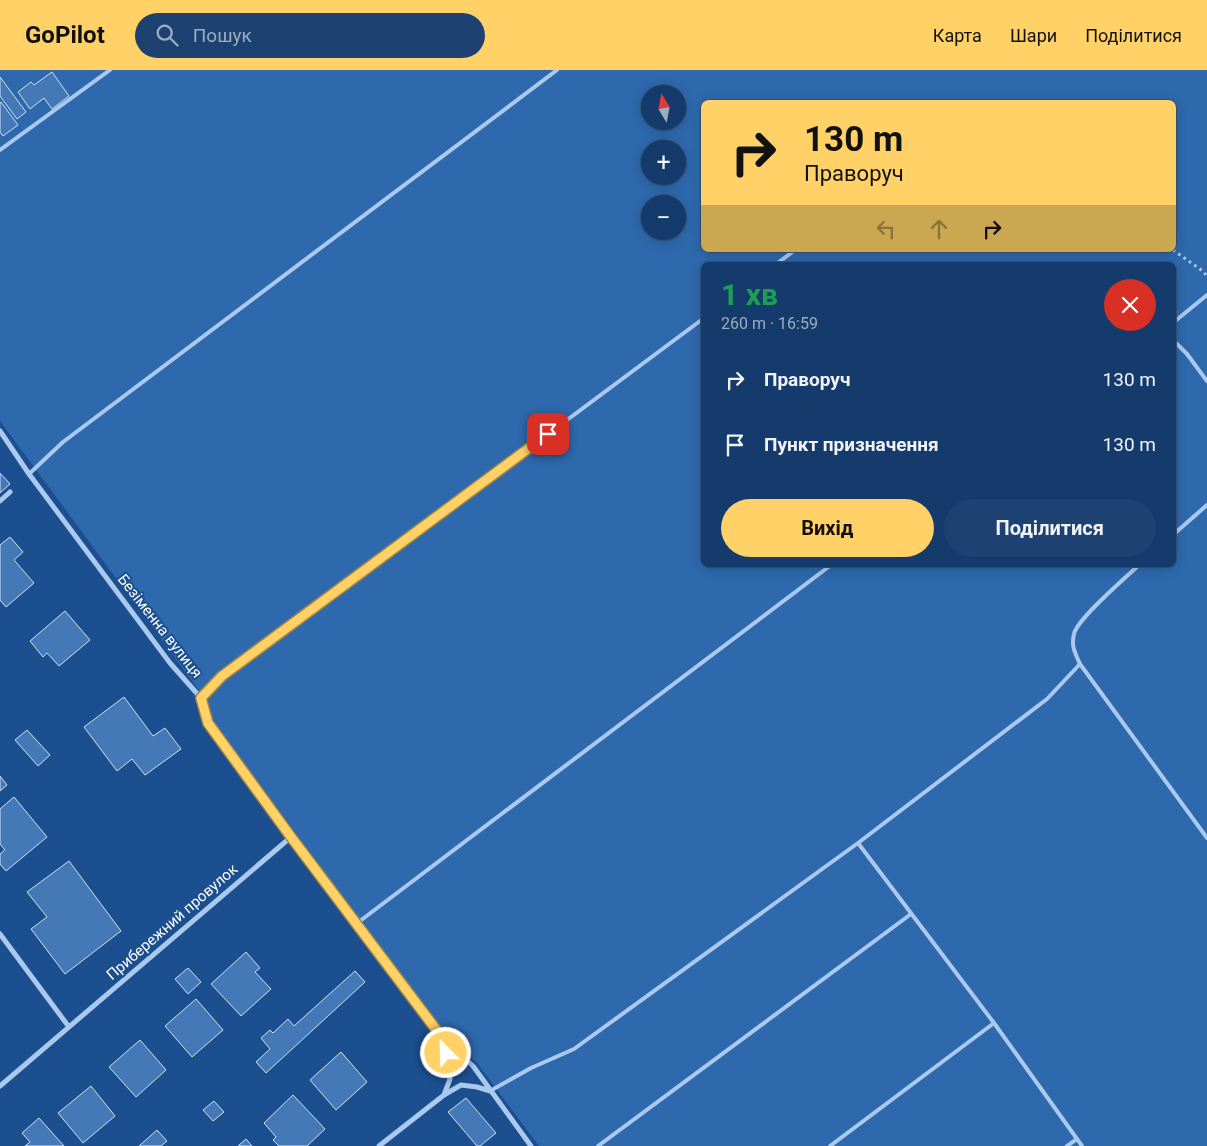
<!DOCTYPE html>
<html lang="uk">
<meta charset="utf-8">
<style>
:root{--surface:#143b6b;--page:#1d4271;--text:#f1f3f6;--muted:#9dadc1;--line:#33557e;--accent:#ffd166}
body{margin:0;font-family:Roboto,sans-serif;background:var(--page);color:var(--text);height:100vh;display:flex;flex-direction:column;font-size:19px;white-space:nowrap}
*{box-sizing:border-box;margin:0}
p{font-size:16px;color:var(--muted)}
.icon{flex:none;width:28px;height:28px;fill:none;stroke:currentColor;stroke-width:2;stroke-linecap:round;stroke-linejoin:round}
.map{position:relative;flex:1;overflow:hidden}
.sheet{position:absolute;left:701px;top:192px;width:475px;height:305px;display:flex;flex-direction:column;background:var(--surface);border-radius:8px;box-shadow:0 2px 12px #0003,0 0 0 1px var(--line)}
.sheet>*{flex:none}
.hud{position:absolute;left:701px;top:30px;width:475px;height:152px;border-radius:8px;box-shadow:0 2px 12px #0003,0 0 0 1px var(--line);background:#ffd166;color:#111;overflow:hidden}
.needle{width:32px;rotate:350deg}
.fabs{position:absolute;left:641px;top:15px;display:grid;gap:10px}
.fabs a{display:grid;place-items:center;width:45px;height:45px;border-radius:50%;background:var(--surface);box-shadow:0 2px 12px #0003,0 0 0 1px var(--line);font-size:25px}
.pin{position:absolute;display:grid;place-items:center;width:42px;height:42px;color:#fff;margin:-21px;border-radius:10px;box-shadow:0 2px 8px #0006}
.me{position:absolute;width:55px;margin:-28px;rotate:337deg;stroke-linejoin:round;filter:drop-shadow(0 0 4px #0008)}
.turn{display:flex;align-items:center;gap:18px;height:105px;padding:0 20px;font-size:22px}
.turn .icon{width:65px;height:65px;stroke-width:2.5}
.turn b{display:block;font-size:35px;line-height:42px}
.lanes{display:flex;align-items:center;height:48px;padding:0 20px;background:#0003;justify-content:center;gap:25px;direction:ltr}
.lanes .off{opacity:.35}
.round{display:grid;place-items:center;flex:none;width:52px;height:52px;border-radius:26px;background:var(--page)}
.headline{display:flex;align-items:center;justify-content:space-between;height:85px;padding:0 20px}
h1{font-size:30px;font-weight:700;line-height:38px;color:#1e9e55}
.cta{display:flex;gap:10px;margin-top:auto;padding:10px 20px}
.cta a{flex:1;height:58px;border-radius:30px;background:var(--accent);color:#111;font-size:20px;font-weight:700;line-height:58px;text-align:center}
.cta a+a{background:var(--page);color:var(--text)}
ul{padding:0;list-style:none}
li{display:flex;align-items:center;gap:15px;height:65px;padding:0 20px}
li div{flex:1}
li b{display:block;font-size:19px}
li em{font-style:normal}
header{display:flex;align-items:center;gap:30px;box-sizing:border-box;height:70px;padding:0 25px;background:var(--accent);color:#111}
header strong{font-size:24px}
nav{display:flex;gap:28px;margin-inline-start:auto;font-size:18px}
.search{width:350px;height:45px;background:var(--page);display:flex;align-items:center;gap:12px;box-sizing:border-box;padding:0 18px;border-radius:28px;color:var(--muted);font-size:19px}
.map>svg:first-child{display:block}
</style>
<header>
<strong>GoPilot</strong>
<div class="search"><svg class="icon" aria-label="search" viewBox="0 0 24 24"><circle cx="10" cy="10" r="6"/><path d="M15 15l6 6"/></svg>Пошук</div>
<nav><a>Карта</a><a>Шари</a><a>Поділитися</a></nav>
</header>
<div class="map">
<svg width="1207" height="1076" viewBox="0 0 1207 1076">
<rect width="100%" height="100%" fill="#1b4f8f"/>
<path fill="#2e69ad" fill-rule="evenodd" d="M0 0H1207V1076H539L477 993 448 967 413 923 212 649 209 634 0 351ZM650 24H678V51H650ZM704 32H1174V180H704ZM650 79H678V106H650ZM650 134H678V161H650ZM704 195H1174V495H704Z"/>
<path fill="#4478b7" stroke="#cfe3fa" d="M52 2 69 26 52 39 44 28 30 39 18 22 31 12 34 15Z
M0 7 26 42 17 49 0 26Z
M1 32 18 55 3 66 0 62V33Z
M0 403 10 414 0 423Z
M10 467 23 482 14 490 34 513 6 537 0 530V475Z
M65 541 90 570 59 596 47 583 43 587 30 571Z
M124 627 153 666 165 658 181 679 145 705 132 689 117 701 84 657Z
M27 660 50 685 38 696 15 670Z
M0 706 7 715 0 721Z
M14 727 47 767 6 801 0 794V784L5 780 0 774V739Z
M69 791 121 861 65 904 31 859 47 847 27 822Z
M246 882 260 898 255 902 271 919 241 946 211 914Z
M188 898 201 912 188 924 175 909Z
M355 901 365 912 266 1003 256 992 270 979 261 968 270 960 273 963 288 949 294 956Z
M196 929 223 960 192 987 165 956Z
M140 970 166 1000 136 1027 109 997Z
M341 982 367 1012 336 1040 310 1010Z
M91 1016 115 1046 83 1073 58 1043Z
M293 1025 325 1059 307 1076H279L273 1070 276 1067 264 1053Z
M466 1028 496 1063 480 1076H477L448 1042Z
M214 1031 224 1042 213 1051 203 1040Z
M39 1048 64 1076H25L30 1072 22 1063Z
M157 1060 167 1071 161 1076H139Z
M246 1069 252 1076H238Z"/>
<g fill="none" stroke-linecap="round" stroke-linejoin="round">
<path stroke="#a9c9ee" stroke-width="3" stroke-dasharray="2.5 4" stroke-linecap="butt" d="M1173 180 1204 202 1207 207"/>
<path stroke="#a9c9ee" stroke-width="4" d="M0 80 110 0
M775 195 795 180
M1174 252 1207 225
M1174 271 1187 284 1207 311
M29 404 63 372 557 0
M1174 464 1207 435
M1139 495C1126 507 1077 549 1074 564 1071 576 1075 583 1080 594L1207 768
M201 628 222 607 704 248
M858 773 994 953 1082 1076
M356 854 831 495
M490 1021 531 998 574 979 858 773 1047 629 1080 594
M598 1076 911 844
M830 1076 994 953
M1067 1076 1077 1069"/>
<path stroke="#a9c9ee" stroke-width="5" d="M0 361 29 404 170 593 201 628 208 653 291 767 443 969 473 996 531 1076
M0 431 10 422
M0 864 69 957
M444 970 449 997 450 1009 444 1025
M0 1016 291 767
M379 1076 444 1025 461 1015 477 1017 490 1021"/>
</g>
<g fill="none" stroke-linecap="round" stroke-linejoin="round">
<defs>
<path id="route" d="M446 983 444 970 291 767 208 653 201 628 222 606 548 364"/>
</defs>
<use href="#route" stroke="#a68842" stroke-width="12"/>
<use href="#route" stroke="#ffd166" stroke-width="9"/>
</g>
<g text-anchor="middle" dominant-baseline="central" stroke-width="4" stroke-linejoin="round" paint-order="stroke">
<g font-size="15" fill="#fff" stroke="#1b4f8f">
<text transform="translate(160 556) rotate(52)">Безіменна вулиця</text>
<text transform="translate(172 852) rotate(-41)">Прибережний провулок</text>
</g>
</g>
</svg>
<div class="fabs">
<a><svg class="needle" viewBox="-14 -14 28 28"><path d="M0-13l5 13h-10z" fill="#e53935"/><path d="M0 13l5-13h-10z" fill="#9dadc1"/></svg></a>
<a>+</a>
<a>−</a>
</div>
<div class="pin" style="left:548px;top:364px;background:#d93025"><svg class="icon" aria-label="arrive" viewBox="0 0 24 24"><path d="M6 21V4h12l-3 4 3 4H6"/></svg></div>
<svg class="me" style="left:446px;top:983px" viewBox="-20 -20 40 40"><circle r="17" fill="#ffd166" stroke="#fff" stroke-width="3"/><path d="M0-11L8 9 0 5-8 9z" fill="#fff"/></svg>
<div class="hud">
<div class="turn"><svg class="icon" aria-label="right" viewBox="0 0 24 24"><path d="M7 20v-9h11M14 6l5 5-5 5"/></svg><div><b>130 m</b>Праворуч</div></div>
<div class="lanes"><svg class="icon off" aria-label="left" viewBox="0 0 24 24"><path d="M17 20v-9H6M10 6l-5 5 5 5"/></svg><svg class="icon off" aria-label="ahead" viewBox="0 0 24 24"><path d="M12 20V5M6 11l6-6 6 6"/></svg><svg class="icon" aria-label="right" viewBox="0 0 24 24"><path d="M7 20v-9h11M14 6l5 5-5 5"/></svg></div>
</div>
<section class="sheet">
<div class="headline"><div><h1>1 хв</h1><p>260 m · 16:59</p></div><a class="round" style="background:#d93025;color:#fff"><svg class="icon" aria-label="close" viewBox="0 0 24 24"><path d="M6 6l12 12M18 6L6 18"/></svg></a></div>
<ul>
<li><svg class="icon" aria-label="right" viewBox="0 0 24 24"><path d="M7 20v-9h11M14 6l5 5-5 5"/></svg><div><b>Праворуч</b></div><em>130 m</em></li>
<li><svg class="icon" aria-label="arrive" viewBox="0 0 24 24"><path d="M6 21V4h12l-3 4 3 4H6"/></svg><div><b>Пункт призначення</b></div><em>130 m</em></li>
</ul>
<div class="cta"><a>Вихід</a><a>Поділитися</a></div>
</section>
</div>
